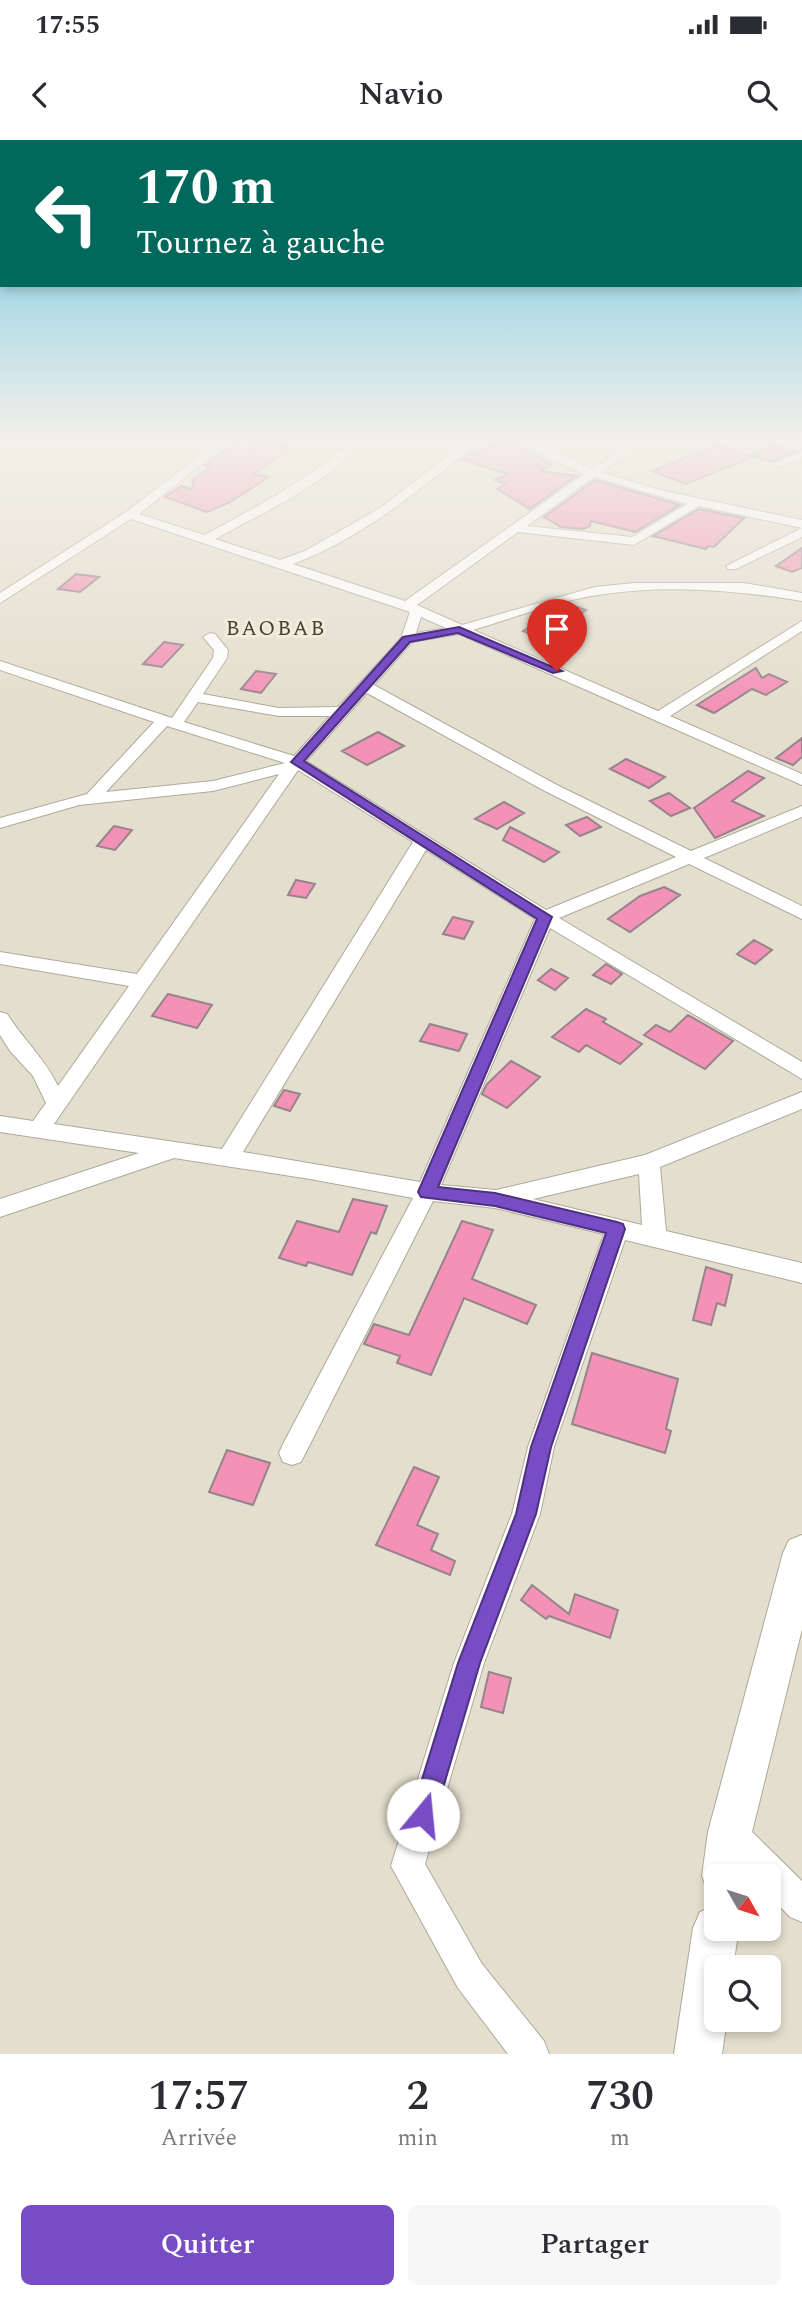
<!DOCTYPE html>
<html lang="fr">
<meta charset="utf-8">
<style>
:root{--surface:#fff;--page:#f7f7f7;--text:#2b2b33;--muted:#7c7c81;--accent:#774cc4}
body{margin:0;font-family:Spectral,serif;background:var(--page);color:var(--text);height:100vh;display:flex;flex-direction:column;font-size:26px;white-space:nowrap}
*{box-sizing:border-box;margin:0}
p{font-size:23px;color:var(--muted)}
.icon{flex:none;width:38px;height:38px;fill:none;stroke:currentColor;stroke-width:2;stroke-linecap:round;stroke-linejoin:round}
.map{position:relative;height:1914px;overflow:hidden}
.sheet{display:flex;flex-direction:column;background:var(--surface);flex:1}
.sheet>*{flex:none}
.guide{position:absolute;left:0px;top:0px;width:803px;height:147px;box-shadow:0 4px 10px #0003;background:#00695c;color:#fff;overflow:hidden}
.needle{width:46px;rotate:129deg}
.buttons{position:absolute;left:704px;top:1724px;display:grid;gap:14px}
.buttons a{display:grid;place-items:center;width:77px;height:77px;border-radius:10px;background:var(--surface);box-shadow:0 4px 10px #0003;font-size:35px}
.pin{position:absolute;display:grid;place-items:center;width:60px;height:60px;color:#fff;margin:-72px -30px;border-radius:50% 50% 50% 0;rotate:-45deg;box-shadow:0 0 7px #0007}
.pin .icon{rotate:45deg}
.me{position:absolute;width:77px;margin:-38px;rotate:17deg;stroke-linejoin:round;filter:drop-shadow(0 0 5px #0008)}
.turn{display:flex;align-items:center;gap:24px;height:147px;padding:0 21px;font-size:32px}
.turn .icon{width:91px;height:91px;stroke-width:2.5}
.turn b{display:block;font-size:49px;line-height:60px}
.eta{display:flex;justify-content:space-evenly;align-items:center;height:119px;text-align:center}
.eta b{font-size:42px;font-weight:600;line-height:49px}
.action{display:flex;gap:14px;margin-top:auto;padding:14px 21px}
.action a{flex:1;height:80px;border-radius:10px;background:var(--accent);color:#fff;font-size:28px;font-weight:600;line-height:80px;text-align:center}
.action a+a{background:var(--page);color:var(--text)}
.status{display:flex;justify-content:space-between;align-items:center;height:49px;padding:0 35px;background:var(--surface);direction:ltr}
.status svg{height:19px;fill:currentColor}
header{display:flex;justify-content:space-between;align-items:center;height:91px;padding:0 21px;background:var(--surface);font-size:32px;font-weight:600}
.map>svg:first-child{display:block}
</style>
<div class="status"><b>17:55</b><svg viewBox="0 0 49 12"><path d="M0 12V9h3v3zM5 12V6h3v6zM10 12V3h3v9zM15 12V0h3v12zM26 1h20v11H26zM47 4h2v5h-2z"/></svg></div>
<header><svg class="icon" aria-label="back" viewBox="0 0 24 24"><path d="M15 5l-7 7 7 7"/></svg>Navio<svg class="icon" aria-label="search" viewBox="0 0 24 24"><circle cx="10" cy="10" r="6"/><path d="M15 15l6 6"/></svg></header>
<div class="map">
<svg width="802" height="1914" viewBox="0 0 802 1914">
<rect width="100%" height="100%" fill="#e4dece"/>
<path fill="#f392b6" stroke="#96848a" stroke-width="2" d="M242 299 290 307 285 309 290 310 253 334 269 337 230 362 207 372 165 357 181 346 192 349 194 338 211 327 204 325Z
M513 302 551 325 540 331 576 336 530 369 497 349 505 344 495 340 508 334 462 319 489 307Z
M717 305 753 317 686 344 652 331Z
M775 305 793 312 772 322 751 315Z
M595 340 680 365 635 392 591 381 590 386 583 389 561 387 544 377Z
M699 369 744 378 714 407 708 406 706 409 653 396Z
M802 408V428L792 432 776 426Z
M76 434 99 437 80 452 58 449Z
M568 464 586 470 542 499 523 491 561 466Z
M164 502 183 505 162 527 143 524Z
M756 528 762 538 769 534 787 542 766 555 752 549 714 573 697 565Z
M256 531 276 534 261 553 241 549Z
M378 592 404 606 367 625 342 611Z
M802 598V617L793 625 776 618Z
M626 619 665 637 649 648 610 629Z
M748 631 764 638 732 661 764 676 715 698 694 668Z
M669 653 690 668 671 676 650 661Z
M504 662 524 673 497 689 475 679Z
M587 677 601 687 580 696 566 685Z
M114 686 132 690 115 710 97 706Z
M510 687 559 712 544 722 503 700Z
M296 740 315 744 306 758 288 755Z
M664 747 680 755 630 792 608 779 640 756Z
M453 777 473 782 464 799 443 794Z
M754 800 772 810 755 824 737 814Z
M606 824 622 834 611 844 593 835Z
M551 829 568 838 555 850 538 840Z
M168 854 212 865 197 888 152 876Z
M586 869 606 879 603 882 642 904 620 924 586 905 579 912 552 897Z
M688 875 733 901 705 929 644 895 656 885 670 892Z
M430 884 467 894 459 911 420 901Z
M511 921 540 937 507 968 482 954 487 944Z
M284 950 300 954 290 971 274 966Z
M353 1059 387 1066 376 1094 371 1092 352 1135 308 1122 306 1126 279 1118 297 1081 339 1092Z
M462 1081 493 1090 472 1139 536 1165 527 1184 464 1158 431 1235 397 1223 400 1216 364 1204 374 1184 409 1195Z
M706 1127 732 1135 725 1166 717 1163 711 1185 693 1180Z
M592 1213 678 1239 666 1289 671 1291 665 1313 572 1284Z
M227 1310 270 1323 253 1365 209 1352Z
M414 1327 439 1337 417 1385 438 1394 431 1410 455 1421 450 1435 376 1405Z
M532 1445 569 1474 575 1454 618 1470 610 1498 549 1476 546 1479 521 1460Z
M489 1532 511 1538 503 1573 481 1567Z"/>
<g fill="none" stroke-linecap="round" stroke-linejoin="round">
<defs>
<path id="minor" d="M227 299H239L208 319 139 374 204 395C258 367 309 338 356 299H367C329 342 265 372 215 399L280 420 305 411 380 368 470 299H481C472 310 456 320 444 330 397 368 349 403 293 424L405 461 584 334 549 319 516 299H528L591 329 641 299H653L601 332 660 350 802 380V388L699 366 634 405 518 392 417 465 462 485 595 447 634 443H744L802 453V461C736 450 665 444 598 455 556 461 514 478 473 490L658 571 802 481V491L670 576 802 634V645L459 494 412 502 374 545 555 644 691 711 802 666V677L704 718 802 766V779L689 724 559 778 802 922V939L550 788 441 1045 496 1050 645 1015 802 952V969L660 1027 666 1091 802 1123V1143L625 1100 554 1307 540 1374 484 1523 425 1724 482 1824 544 1901 549 1914H508L458 1848 391 1726 454 1523 512 1374 528 1307 604 1094 495 1068 433 1061 301 1322 292 1325 283 1322 279 1313 283 1304 413 1058 310 1039 174 1018 0 1077V1059L139 1013 0 992V976L33 981 46 963 33 936 10 911 0 895V872L7 874C23 899 45 919 58 946L129 846 0 824V812L137 834 279 634 213 651 79 665 0 688V678L87 654 154 582 0 530V521L172 578 213 518 214 510 203 497 210 493 215 494 228 510 227 518 203 554 279 568 338 567 401 498 410 472 131 379 0 463V453L126 372 200 315ZM594 337 687 364 632 397 527 386ZM421 477 446 488 416 493ZM367 553 543 650 676 717 546 770 306 621ZM198 562 279 576H330L294 616 184 582ZM167 586 285 623 213 641 106 652ZM298 630 413 702 222 1009 54 984ZM426 710 535 779 420 1042 243 1012ZM639 1034 642 1085 533 1059Z
M802 311V318L779 327 773 324Z
M802 388V397L736 429H728L726 426Z
M730 1676 741 1681 802 1741V1782L790 1777 768 1754V1736H750L719 1703 714 1692 719 1681Z"/>
<path id="tertiary" d="M802 1395V1489L752 1692 746 1736H716V1755L708 1752 702 1736 708 1692 783 1413 789 1400Z
M716 1765V1788H739L733 1827H716V1880H727L722 1914H674L693 1788 700 1772Z"/>
</defs>
<use href="#minor" stroke="#afa999" stroke-width="2"/>
<use href="#tertiary" stroke="#afa999" stroke-width="2"/>
<use href="#minor" fill="#fff" fill-rule="evenodd"/>
<use href="#tertiary" fill="#fff" fill-rule="evenodd"/>
</g>
<linearGradient id="sky" x2="0" y2="1"><stop stop-color="#65c3e5"/><stop offset="0.53" stop-color="#f3f0e9"/><stop offset="1" stop-color="#f3f0e9" stop-opacity="0"/></linearGradient>
<rect width="802" height="567" fill="url(#sky)"/>
<path fill="#774cc4" stroke="#4d317f" stroke-width="2" d="M459 487 562 531 553 533 458 493 410 502 304 621 552 777 438 1047 495 1053 617 1082 623 1084 625 1089 551 1307 536 1374 480 1523 435 1675 432 1684 423 1687 414 1684 411 1675 458 1523 516 1374 531 1307 606 1093 495 1066 421 1057 418 1052 537 779 291 622 403 497Z"/>
<g text-anchor="middle" dominant-baseline="central" stroke-width="6" stroke-linejoin="round" paint-order="stroke">
<g font-size="21" letter-spacing="2" fill="#474234" stroke="#f2ecdb">
<text x="276" y="489">BAOBAB</text>
</g>
</g>
</svg>
<div class="buttons">
<a><svg class="needle" viewBox="-14 -14 28 28"><path d="M0-13l5 13h-10z" fill="#e53935"/><path d="M0 13l5-13h-10z" fill="#7c7c81"/></svg></a>
<a><svg class="icon" aria-label="search" viewBox="0 0 24 24"><circle cx="10" cy="10" r="6"/><path d="M15 15l6 6"/></svg></a>
</div>
<div class="pin" style="left:557px;top:531px;background:#d93025"><svg class="icon" aria-label="arrive" viewBox="0 0 24 24"><path d="M6 21V4h12l-3 4 3 4H6"/></svg></div>
<svg class="me" style="left:423px;top:1675px" viewBox="-20 -20 40 40"><circle r="19" fill="#fff"/><path d="M0-13L10 11 0 6-10 11z" fill="#774cc4"/></svg>
<div class="guide">
<div class="turn"><svg class="icon" aria-label="left" viewBox="0 0 24 24"><path d="M17 20v-9H6M10 6l-5 5 5 5"/></svg><div><b>170 m</b>Tournez à gauche</div></div>
</div>
</div>
<section class="sheet">
<div class="eta">
<div><b>17:57</b><p>Arrivée</p></div>
<div><b>2</b><p>min</p></div>
<div><b>730</b><p>m</p></div>
</div>
<div class="action"><a>Quitter</a><a>Partager</a></div>
</section>
